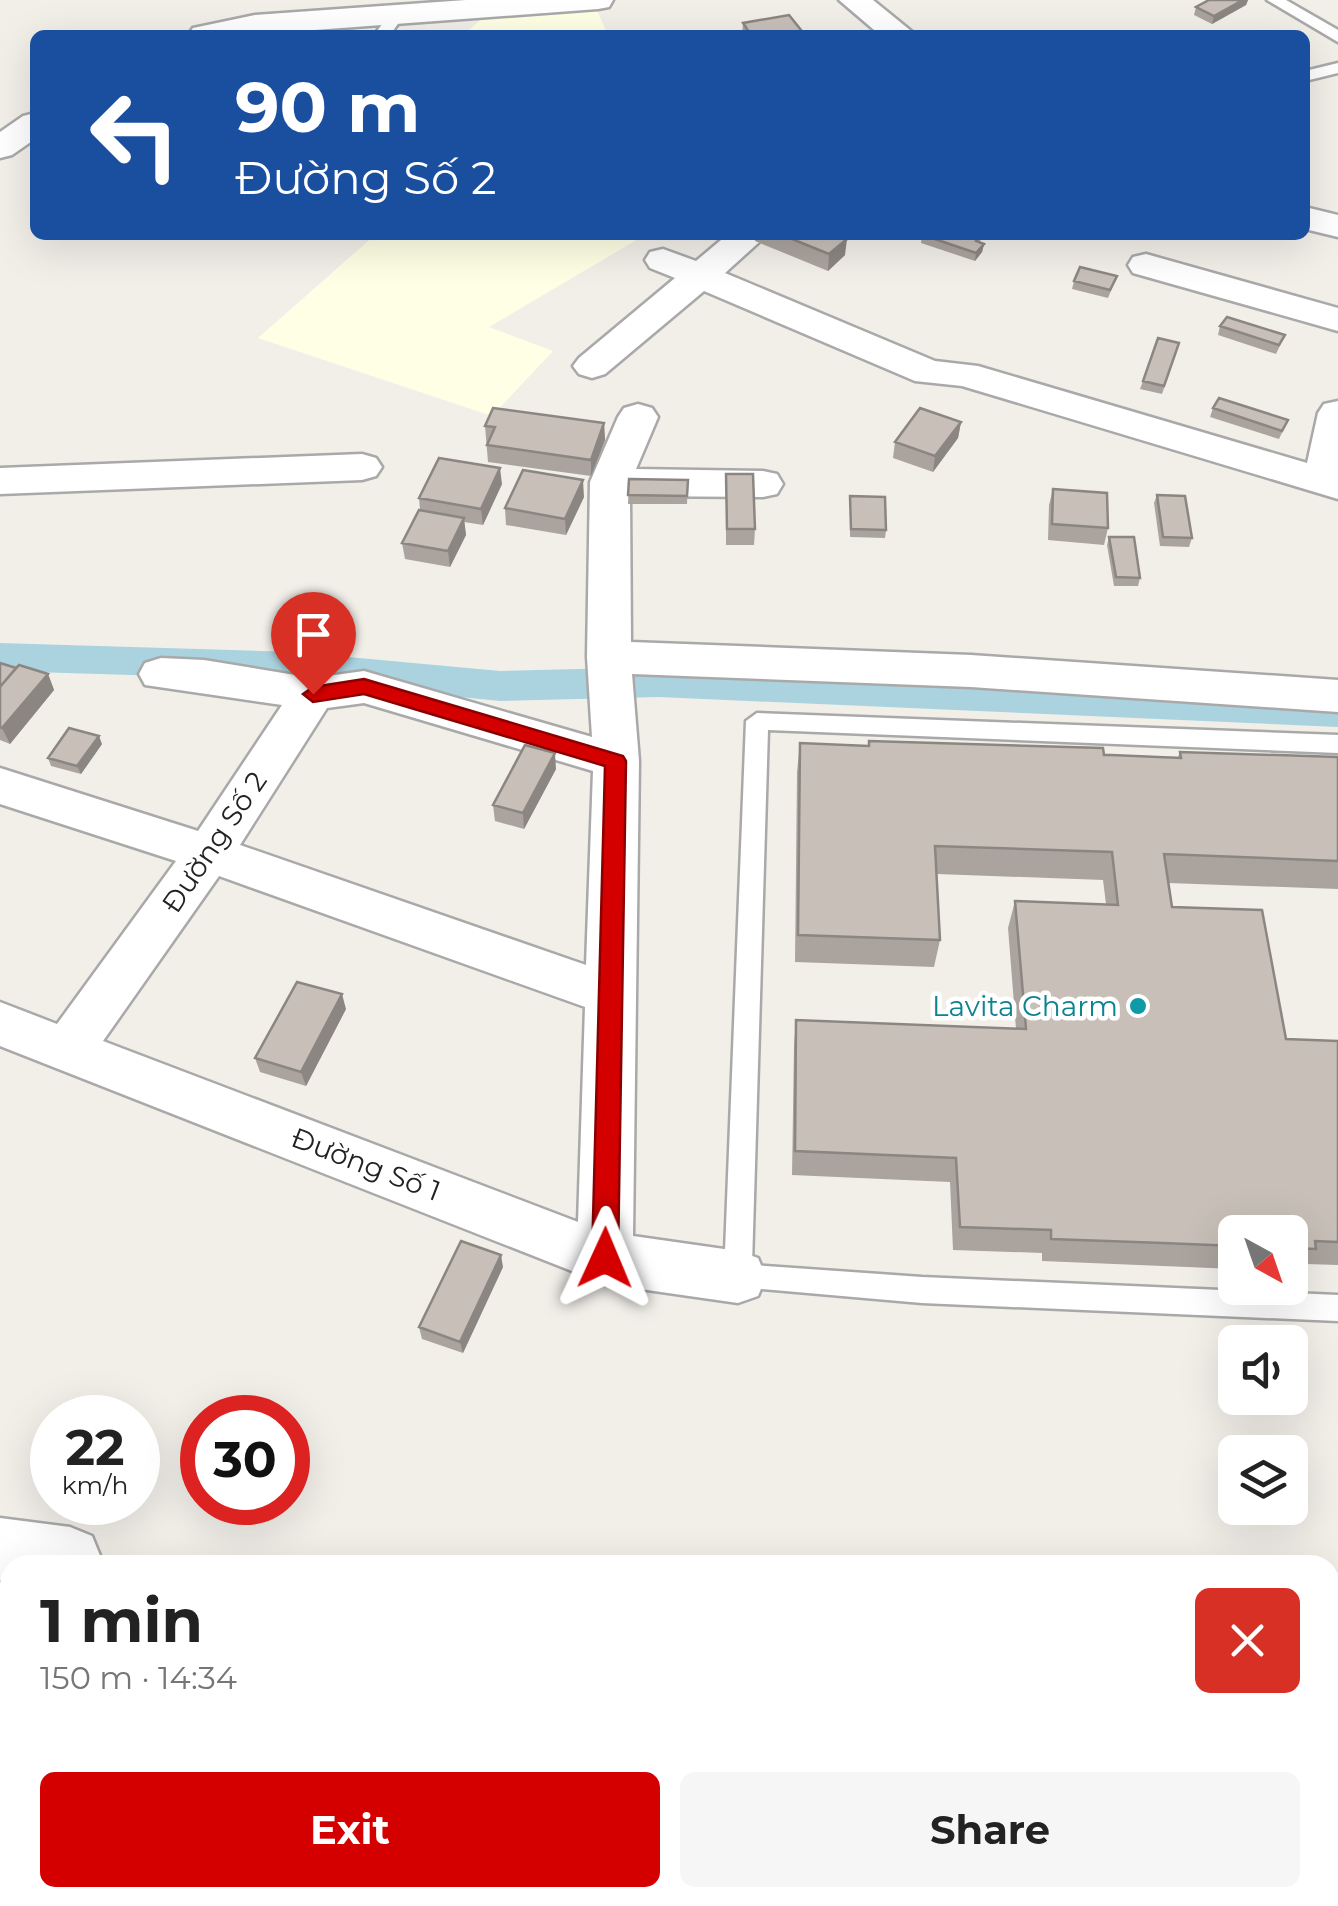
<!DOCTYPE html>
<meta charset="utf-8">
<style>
:root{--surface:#fff;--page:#f6f6f6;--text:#222;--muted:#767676;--accent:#d40000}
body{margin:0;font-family:Montserrat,sans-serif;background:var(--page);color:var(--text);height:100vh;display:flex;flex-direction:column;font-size:38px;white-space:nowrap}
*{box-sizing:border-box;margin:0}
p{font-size:32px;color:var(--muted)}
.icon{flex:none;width:55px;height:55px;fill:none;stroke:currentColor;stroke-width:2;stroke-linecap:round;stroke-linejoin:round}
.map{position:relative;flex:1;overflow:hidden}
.sheet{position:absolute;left:0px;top:1555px;width:1340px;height:352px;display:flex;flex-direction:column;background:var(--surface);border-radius:30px 30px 0 0;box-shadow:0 10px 40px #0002}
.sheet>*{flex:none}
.top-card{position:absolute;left:30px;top:30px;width:1280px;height:210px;border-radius:15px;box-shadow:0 10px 40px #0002;background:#1a4fa0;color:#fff;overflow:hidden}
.needle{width:65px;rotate:140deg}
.buttons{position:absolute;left:1218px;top:1215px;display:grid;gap:20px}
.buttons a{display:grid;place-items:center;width:90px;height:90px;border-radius:15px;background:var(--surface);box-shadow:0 10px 40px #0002;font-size:50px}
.speed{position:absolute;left:30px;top:1395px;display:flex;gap:20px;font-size:50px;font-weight:700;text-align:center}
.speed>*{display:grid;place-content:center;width:130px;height:130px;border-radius:50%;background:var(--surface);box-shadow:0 10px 40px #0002;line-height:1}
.speed small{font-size:25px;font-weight:400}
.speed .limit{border:15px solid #d22;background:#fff;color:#111}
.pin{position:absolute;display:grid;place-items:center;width:85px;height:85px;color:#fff;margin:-102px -42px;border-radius:50% 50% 50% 0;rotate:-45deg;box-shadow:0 0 10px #0007}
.pin .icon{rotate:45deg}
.me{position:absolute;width:110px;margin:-55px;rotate:1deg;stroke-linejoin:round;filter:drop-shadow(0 0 8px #0008)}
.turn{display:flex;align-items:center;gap:35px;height:210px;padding:0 40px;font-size:45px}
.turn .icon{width:130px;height:130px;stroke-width:2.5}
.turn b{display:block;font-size:70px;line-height:85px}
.round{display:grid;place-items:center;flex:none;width:105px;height:105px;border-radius:15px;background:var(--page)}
.headline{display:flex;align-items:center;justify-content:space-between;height:170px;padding:0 40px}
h1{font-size:60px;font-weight:700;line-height:75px}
.button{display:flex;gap:20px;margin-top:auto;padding:20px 40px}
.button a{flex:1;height:115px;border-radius:15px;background:var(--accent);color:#fff;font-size:40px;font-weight:700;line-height:115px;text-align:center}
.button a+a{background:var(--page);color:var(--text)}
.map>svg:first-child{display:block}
</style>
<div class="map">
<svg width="1338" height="1906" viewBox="0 0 1338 1906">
<rect width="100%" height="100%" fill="#f2efe9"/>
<path fill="#ffffe5" d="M595 6 608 35H463L484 17Z
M375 235H645L489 327 553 351 492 416 258 338Z"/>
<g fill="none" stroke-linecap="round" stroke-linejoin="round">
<path fill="#aad3df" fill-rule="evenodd" d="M0 643 294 652 500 671 659 667 1338 697V727L659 697 500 701 294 680 0 671Z"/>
<defs>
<path id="service" d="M1267 0H1286L1338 30V42Z
M392 11 405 14 390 35H374Z
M1338 63V73L1305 81V71Z
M757 713 1338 735V753L768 730 752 1265 922 1277 1338 1295V1321L922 1303 728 1286 724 1277 746 721Z"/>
<path id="minor" d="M466 0H613L609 7 598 9 247 35H188L193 28 255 15Z
M839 0H873L916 35H880Z
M35 113V139L12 155 0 158V132L23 116Z
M1305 207 1338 215V237L1305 229Z
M727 235H767L725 273 935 361 978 366 1307 463 1318 413 1324 404 1338 401V499L962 386 915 381 704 291 605 374 592 378 579 374 573 366 579 358 675 278 650 268 645 260 650 252 663 249 696 261Z
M1146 254 1338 308V331L1133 273 1128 265 1133 257Z
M638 404 652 408 658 417 636 469 763 471 777 474 783 484 777 494 763 497 630 496 631 642 971 655 1338 680V712L971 687 632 674 639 761 633 1236 738 1251 758 1258 766 1277 758 1296 738 1303 605 1284 0 1046V1002L57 1024 176 861 0 804V768L198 831 282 705 145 685 139 674 145 663 161 658 204 660 313 678 364 671 592 737 587 657 590 482 618 417 624 408ZM364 703 593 771 586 965 240 845 327 708ZM219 876 585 1007 578 1222 103 1041Z
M362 454 376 458 382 467 376 476 362 480 0 494V468Z
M0 1518 70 1527 92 1536 101 1558 98 1565H10V1581L0 1580Z"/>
</defs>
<use href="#service" stroke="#a9a9a9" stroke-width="5"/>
<use href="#minor" stroke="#a9a9a9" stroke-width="5"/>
<path stroke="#fa8072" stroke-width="8" stroke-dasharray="6 6" stroke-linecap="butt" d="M1330 1701 1338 1696"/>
<use href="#service" fill="#fff" fill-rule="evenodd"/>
<use href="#minor" fill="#fff" fill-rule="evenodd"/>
</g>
<path fill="#aba49e" d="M1209 0H1248L1246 5 1212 24 1194 15 1196 7Z
M743 23 805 35H742Z
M755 235H838L845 255 828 271 755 241Z
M922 235H981L980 242 984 244 982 252 975 261 921 243Z
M1117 276 1108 298 1072 289 1074 281Z
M1220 326 1285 335 1276 354 1218 335Z
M1177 351 1162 394 1140 389 1143 381Z
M1213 408 1288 420 1279 439 1210 417Z
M961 422 958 438 933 472 893 458 895 442Z
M604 423 605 440 591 476 488 462 485 426Z
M726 474 755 529 754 545H726Z
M629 479 688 480 687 504H628Z
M502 484 483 525 464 522 466 535 450 567 405 559 402 543 420 510 419 498Z
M1053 489 1108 528 1104 545 1048 540 1049 505Z
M1157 495 1192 538 1189 547 1160 546 1154 503Z
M850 496 886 530 885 538 850 537Z
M584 497 566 535 506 525 505 508Z
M1109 537 1140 578 1138 586H1114L1107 545Z
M0 663 16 668 48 674 54 690 10 744 0 740Z
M800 743 1178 757 1180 752 1338 757V889L1168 883 1172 907 1286 1039 1338 1041V1265L1306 1264 1300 1272 1290 1271V1232H1235V1269L1042 1261V1253L953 1250 950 1182 792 1175 794 1046 796 1020 1016 1029 1008 928 1015 901 1106 904 1103 880 937 874 940 940 934 967 795 962 797 772Z
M102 744 81 774 51 766 48 758Z
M556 769 524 829 495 821 493 805Z
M346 1009 306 1086 260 1072 255 1058Z
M503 1267 463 1353 422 1339 419 1327Z"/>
<path fill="#8b8681" d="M1243 0H1248L1246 5 1212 24 1214 16Z
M847 239 845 255 828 271 829 254Z
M984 244 982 252 975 261 976 253Z
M961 422 958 438 933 472 935 456Z
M604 423 605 440 591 476V460Z
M500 468 502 484 483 525 481 509Z
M583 480 584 497 566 535 565 519Z
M464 518 466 535 450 567 448 551Z
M48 674 54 690 10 744 2 728Z
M99 736 102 744 81 774 77 766Z
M555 753 556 769 524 829 523 813Z
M342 994 346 1009 306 1086 301 1072Z
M501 1255 503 1267 463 1353 460 1342Z"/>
<path fill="#c7bfb8" stroke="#8b8681" stroke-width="2.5" d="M1209 0H1243L1214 16 1196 7Z
M789 15 805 35H751L743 23Z
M782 235H838L847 239 829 254Z
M923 235H980L976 241 984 244 976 253Z
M1080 267 1117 276 1110 290 1074 281Z
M1227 317 1285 335 1279 345 1220 326Z
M1158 338 1179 343 1164 386 1143 381Z
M1219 398 1288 420 1282 431 1213 408Z
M493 408 604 423 591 460 487 445 495 427 485 426Z
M920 408 961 422 935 456 895 442Z
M439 458 500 468 481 509 419 498Z
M523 470 583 480 565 519 505 508Z
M726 474H753L755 529H727Z
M629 479 688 480 687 496 628 495Z
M1053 489 1107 493 1108 528 1052 524Z
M1157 495 1185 496 1192 538 1163 537Z
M850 496 885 497 886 530 851 529Z
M419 510 464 518 448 551 402 543Z
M1109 537H1134L1140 578 1116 577Z
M0 663 16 668 0 687Z
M19 665 48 674 2 728 0 727V687Z
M69 728 99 736 77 766 48 758Z
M869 741 1103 748 1104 755H1111L1181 758 1180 752 1338 757V861L1164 854 1172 907 1262 910 1286 1039 1338 1041V1242L1315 1241 1316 1249 1290 1248V1232H1235V1246L1163 1243 1051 1239V1230L960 1227 956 1158 795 1151 796 1020 1026 1029 1015 901 1118 905 1112 852 935 846 940 940 798 935 800 743 869 746Z
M525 745 555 753 523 813 493 805Z
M297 982 342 994 301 1072 255 1058Z
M461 1241 501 1255 460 1342 419 1327Z"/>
<path fill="#d40000" stroke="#8a0000" stroke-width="2.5" d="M364 679 623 756 626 761 618 1258 614 1266 605 1270 596 1266 592 1258 605 766 364 694 313 702 303 694 313 687Z"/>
<circle fill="#0f9aa8" stroke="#fff" stroke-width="4" cx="1138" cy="1006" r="10"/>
<g text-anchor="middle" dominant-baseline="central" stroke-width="9" stroke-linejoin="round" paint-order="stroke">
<g font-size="28" fill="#222" stroke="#fff">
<text transform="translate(214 842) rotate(-56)">Đường Số 2</text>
<text transform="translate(366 1164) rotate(21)">Đường Số 1</text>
</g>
<g font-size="28" fill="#0d838f" stroke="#fff" text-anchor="end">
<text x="1118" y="1006">Lavita Charm</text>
</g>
</g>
</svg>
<div class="buttons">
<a><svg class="needle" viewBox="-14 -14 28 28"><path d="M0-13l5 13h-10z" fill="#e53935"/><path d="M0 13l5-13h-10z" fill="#767676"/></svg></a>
<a><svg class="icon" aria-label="sound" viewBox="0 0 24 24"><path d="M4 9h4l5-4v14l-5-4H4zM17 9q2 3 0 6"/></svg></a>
<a><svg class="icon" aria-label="layers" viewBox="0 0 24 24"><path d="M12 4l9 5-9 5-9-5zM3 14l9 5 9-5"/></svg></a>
</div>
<div class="speed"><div>22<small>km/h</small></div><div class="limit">30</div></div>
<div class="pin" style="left:313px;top:694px;background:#d93025"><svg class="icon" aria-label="arrive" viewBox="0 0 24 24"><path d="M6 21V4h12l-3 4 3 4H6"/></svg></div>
<svg class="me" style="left:605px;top:1258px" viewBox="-20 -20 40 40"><path d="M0-17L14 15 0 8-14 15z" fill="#d40000" stroke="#fff" stroke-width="4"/></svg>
<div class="top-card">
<div class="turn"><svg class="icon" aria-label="left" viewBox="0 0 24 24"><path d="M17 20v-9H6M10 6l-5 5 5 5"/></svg><div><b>90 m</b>Đường Số 2</div></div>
</div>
<section class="sheet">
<div class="headline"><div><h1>1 min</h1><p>150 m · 14:34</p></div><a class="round" style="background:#d93025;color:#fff"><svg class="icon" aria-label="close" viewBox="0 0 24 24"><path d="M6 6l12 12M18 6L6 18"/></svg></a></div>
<div class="button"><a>Exit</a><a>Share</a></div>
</section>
</div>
